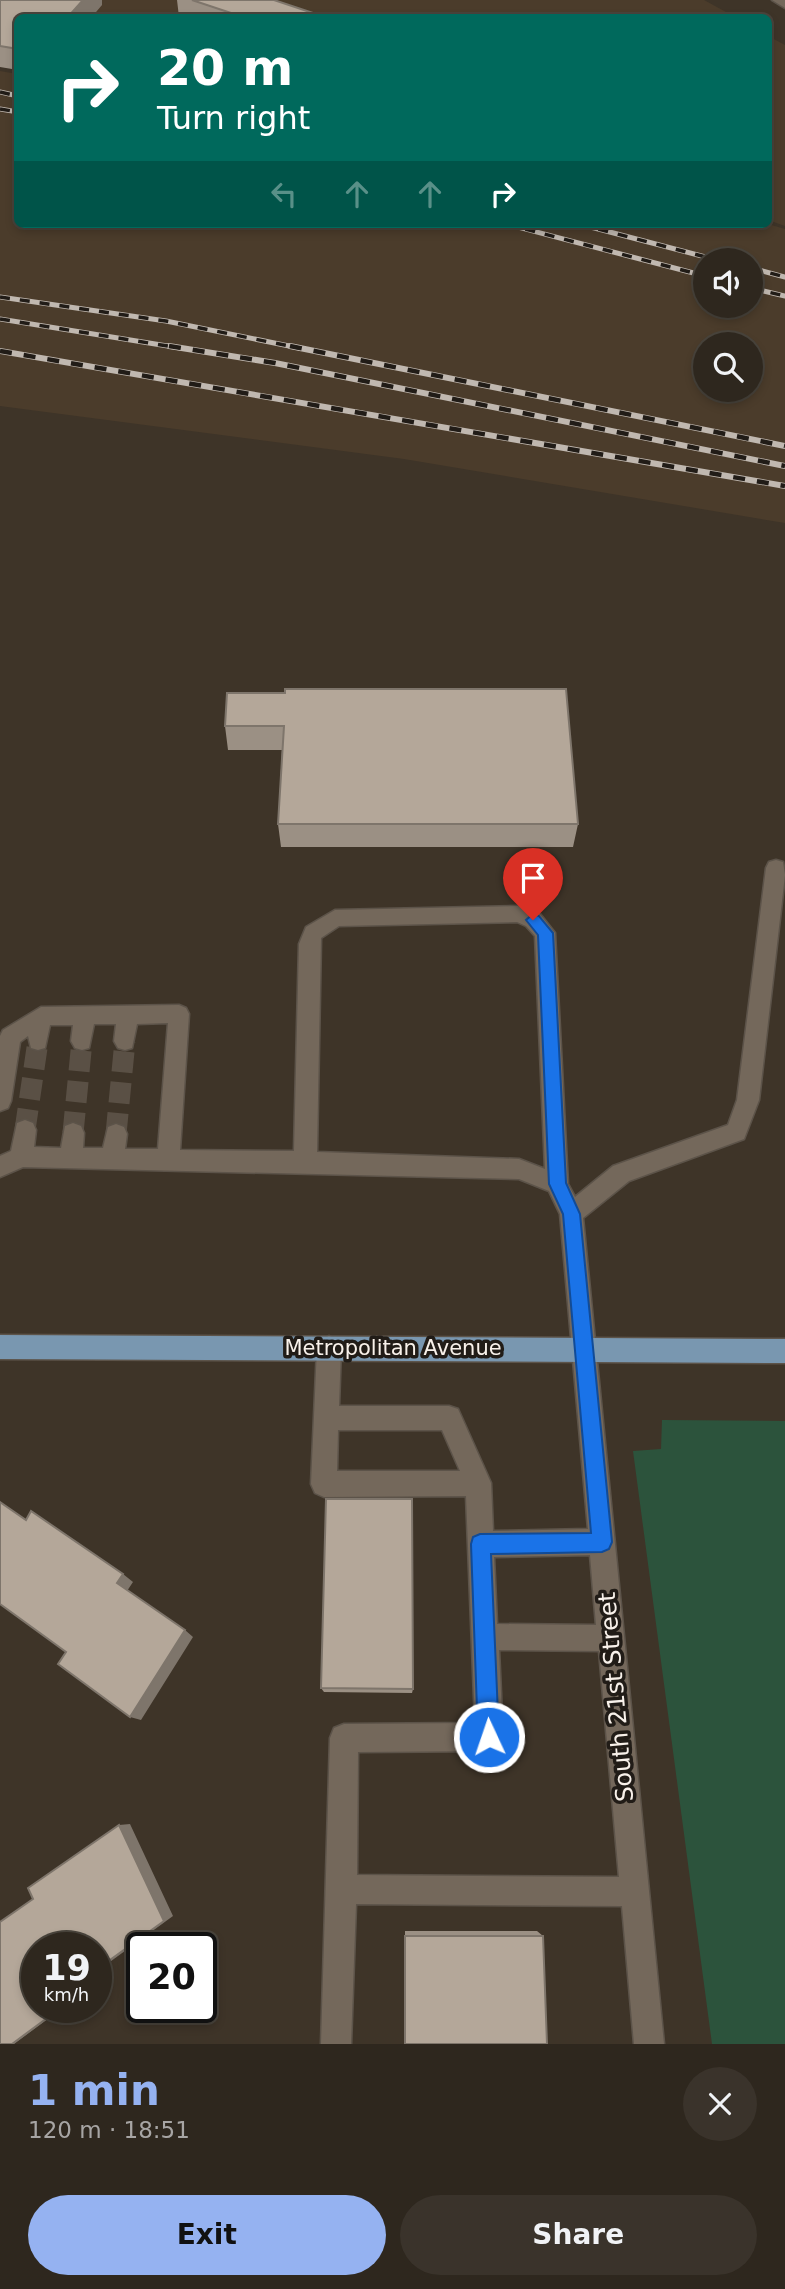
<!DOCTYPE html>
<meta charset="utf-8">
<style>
:root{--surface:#2e271e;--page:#3a332b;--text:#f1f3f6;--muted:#a7a5a4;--line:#49443c;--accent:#95b2f1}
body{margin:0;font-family:"DejaVu Sans",sans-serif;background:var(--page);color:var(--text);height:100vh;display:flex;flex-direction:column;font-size:26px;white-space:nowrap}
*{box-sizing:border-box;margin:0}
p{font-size:23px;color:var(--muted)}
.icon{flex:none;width:38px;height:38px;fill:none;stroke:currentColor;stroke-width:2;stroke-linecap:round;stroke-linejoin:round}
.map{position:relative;height:2044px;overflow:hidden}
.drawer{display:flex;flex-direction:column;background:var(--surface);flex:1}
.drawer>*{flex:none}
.top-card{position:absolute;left:14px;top:14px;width:758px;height:214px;border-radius:10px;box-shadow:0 4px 10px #0003,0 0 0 2px var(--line);background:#00695c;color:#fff;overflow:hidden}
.tools{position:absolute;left:693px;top:248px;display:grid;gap:14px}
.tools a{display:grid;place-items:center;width:70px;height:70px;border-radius:50%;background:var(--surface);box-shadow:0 4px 10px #0003,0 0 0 2px var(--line);font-size:35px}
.speed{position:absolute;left:21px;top:1932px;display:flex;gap:14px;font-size:35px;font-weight:700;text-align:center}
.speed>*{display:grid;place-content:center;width:91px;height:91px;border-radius:50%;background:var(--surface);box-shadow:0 4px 10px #0003,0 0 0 2px var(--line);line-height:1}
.speed small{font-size:18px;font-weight:400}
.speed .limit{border:4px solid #111;border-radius:10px;background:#fff;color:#111}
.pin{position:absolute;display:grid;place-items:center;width:60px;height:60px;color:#fff;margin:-72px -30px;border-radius:50% 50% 50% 0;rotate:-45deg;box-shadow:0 0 7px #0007}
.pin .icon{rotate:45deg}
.me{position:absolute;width:77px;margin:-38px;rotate:357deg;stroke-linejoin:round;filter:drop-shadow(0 0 5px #0008)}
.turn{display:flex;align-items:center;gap:24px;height:147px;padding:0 28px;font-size:32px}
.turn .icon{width:91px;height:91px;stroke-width:2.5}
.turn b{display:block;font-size:49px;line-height:60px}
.lanes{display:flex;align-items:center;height:66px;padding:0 28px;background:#0003;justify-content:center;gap:35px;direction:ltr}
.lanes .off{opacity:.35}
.round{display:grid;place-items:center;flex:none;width:74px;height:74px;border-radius:37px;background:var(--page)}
.headline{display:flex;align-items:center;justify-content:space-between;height:119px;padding:0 28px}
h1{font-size:42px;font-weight:700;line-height:52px;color:var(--accent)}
.button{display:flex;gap:14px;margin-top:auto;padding:14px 28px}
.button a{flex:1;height:80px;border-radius:42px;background:var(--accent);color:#111;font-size:28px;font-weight:700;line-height:80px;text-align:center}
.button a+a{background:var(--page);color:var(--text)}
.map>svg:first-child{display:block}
</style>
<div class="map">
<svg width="785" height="2044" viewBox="0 0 785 2044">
<rect width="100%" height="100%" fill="#3e3428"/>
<path fill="#4b3c2b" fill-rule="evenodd" d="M0 0H704L735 17 18 18Z
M768 36 785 45V226L768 220Z
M0 71 17 74 18 224H768L785 229V523L404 459 0 406ZM705 261H751V306H705ZM705 345H751V390H705Z"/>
<path fill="#2c533c" d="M662 1420 785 1421V2044H712L633 1451 661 1449Z"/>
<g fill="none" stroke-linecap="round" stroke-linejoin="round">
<path stroke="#5a5045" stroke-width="21" stroke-dasharray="21 10" stroke-linecap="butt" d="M25 1130 38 1041
M73 1133 82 1041
M116 1134 125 1041"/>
<defs>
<path id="minor" d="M772 0H785V8Z
M776 860 783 862 785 875 759 1100 744 1139 629 1181 583 1218 664 2044H634L622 1906 356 1904 351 2044H321L330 1738 334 1728 344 1724 475 1723 466 1496 324 1497 315 1493 311 1484 317 1348 321 1340 329 1336 337 1340 341 1348 339 1406H449L458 1409 491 1483 493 1531 588 1529 560 1214 549 1191 519 1179 23 1167 0 1177V1156L11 1151 17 1123 25 1120 33 1123 36 1130 34 1147 61 1148 65 1126 73 1123 81 1126 84 1133 83 1148H103L108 1127 116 1124 124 1127 127 1134 125 1149H158L168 1023 137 1024 132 1048 125 1050 118 1048 114 1041 116 1024H94L89 1048 82 1050 75 1048 71 1041 73 1025H50L45 1048 38 1050 31 1048 28 1036 20 1042 11 1101 8 1108 0 1111V1036L3 1030 41 1007 179 1005 186 1008 189 1014 180 1150 294 1151 299 944 306 927 335 910 518 906 540 914 555 933 568 1184 575 1197 613 1166 728 1125 737 1100 766 868 769 862ZM517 922 526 926 535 936 545 1169 519 1159 317 1152 321 938 339 926ZM338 1430H442L460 1471H337ZM590 1555 596 1625 497 1624 494 1557ZM499 1650 599 1651 619 1877 357 1875 358 1752 489 1751 499 1747 503 1737Z"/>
<path id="major" d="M0 1335 785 1339V1363L0 1359Z"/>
</defs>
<use href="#minor" stroke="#5c5349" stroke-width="3"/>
<use href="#major" stroke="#5c5349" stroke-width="3"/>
<use href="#minor" fill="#74685b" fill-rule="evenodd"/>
<use href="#major" fill="#7997b0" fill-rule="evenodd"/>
<defs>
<path id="rail-far1" d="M0 92 18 96
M0 109 18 112
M506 224 705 276
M579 224 721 261
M751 268 785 277
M751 288 785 296
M0 297 166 321 299 348
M0 319 180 348"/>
<path id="rail" d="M169 346 275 363 785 466
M290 346 785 446
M0 351 785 486"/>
</defs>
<use href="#rail-far1" stroke="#c0b8b0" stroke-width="5"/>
<use href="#rail" stroke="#c0b8b0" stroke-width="6"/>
<use href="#rail-far1" stroke="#211c17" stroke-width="3.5" stroke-dasharray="10" stroke-linecap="butt"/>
<use href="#rail" stroke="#211c17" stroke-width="4.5" stroke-dasharray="12" stroke-linecap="butt"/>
</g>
<path fill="#9b9084" d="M0 0H102V5L18 18V70L0 67Z
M177 0H274L328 18 179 17Z
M227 693 578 824 573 847H281L278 824 282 750H228L225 726Z
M321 1688 413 1689 412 1693 324 1692Z
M405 1931H537L543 1936 405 2044Z"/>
<path fill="#7e756b" d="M83 0H102V5L91 18H67Z
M123 1574 133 1582 127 1591 117 1583Z
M185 1630 193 1637 141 1720 130 1717Z
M130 1824 173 1916 96 1972 119 1825Z
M62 2007H64L14 2044H12Z"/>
<path fill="#b4a799" stroke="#7e756b" stroke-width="2" d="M0 0H83L67 18H18V49L0 46Z
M192 0H274L328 18H246Z
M285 689H566L578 824H278L284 726H225L227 693H285Z
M326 1499H412L413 1689 321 1688Z
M0 1502 26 1520 31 1511 123 1574 117 1583 185 1630 130 1717 58 1664 66 1652 0 1604Z
M119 1825 164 1921 96 1970V1948H37V2007H62L12 2044H0V1922L33 1899 28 1888Z
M405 1936H543L547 2044H405Z"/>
<path fill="#1a73e8" stroke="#114b97" stroke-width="2" d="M533 914 539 916 553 933 566 1183 580 1214 612 1542 609 1549 602 1552 491 1554 499 1737 496 1745 489 1748 481 1745 478 1737 471 1544 473 1537 480 1534 591 1533 563 1214 549 1184 538 935 526 920Z"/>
<g text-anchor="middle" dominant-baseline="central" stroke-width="7" stroke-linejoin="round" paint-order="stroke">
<g font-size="21" fill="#f8f1ea" stroke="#211c17">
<text x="393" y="1348">Metropolitan Avenue</text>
</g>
<g font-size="24" fill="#f8f1ea" stroke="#211c17">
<text transform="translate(616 1697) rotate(-95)">South 21st Street</text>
</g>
</g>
</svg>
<div class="tools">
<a><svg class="icon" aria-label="sound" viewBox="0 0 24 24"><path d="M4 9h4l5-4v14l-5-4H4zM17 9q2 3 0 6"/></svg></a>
<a><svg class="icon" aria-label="search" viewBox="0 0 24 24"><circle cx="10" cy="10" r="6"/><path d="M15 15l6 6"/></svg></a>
</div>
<div class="speed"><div>19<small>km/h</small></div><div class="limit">20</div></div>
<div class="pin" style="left:533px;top:920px;background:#d93025"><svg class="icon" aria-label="arrive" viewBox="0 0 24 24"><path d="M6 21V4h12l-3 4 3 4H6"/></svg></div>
<svg class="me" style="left:489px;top:1737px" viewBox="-20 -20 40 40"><circle r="17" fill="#1a73e8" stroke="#fff" stroke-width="3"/><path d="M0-11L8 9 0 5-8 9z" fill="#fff"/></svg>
<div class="top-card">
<div class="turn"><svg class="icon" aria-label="right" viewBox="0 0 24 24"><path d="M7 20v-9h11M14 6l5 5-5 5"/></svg><div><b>20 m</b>Turn right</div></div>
<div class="lanes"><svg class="icon off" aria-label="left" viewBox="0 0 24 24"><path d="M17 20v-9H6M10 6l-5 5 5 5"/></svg><svg class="icon off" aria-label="ahead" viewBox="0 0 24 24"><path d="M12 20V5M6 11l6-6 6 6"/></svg><svg class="icon off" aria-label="ahead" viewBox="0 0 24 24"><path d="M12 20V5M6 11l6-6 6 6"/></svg><svg class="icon" aria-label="right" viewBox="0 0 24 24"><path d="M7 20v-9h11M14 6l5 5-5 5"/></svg></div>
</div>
</div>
<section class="drawer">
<div class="headline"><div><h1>1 min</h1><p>120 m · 18:51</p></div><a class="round"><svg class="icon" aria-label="close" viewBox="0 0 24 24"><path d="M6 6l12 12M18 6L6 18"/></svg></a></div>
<div class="button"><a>Exit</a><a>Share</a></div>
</section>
